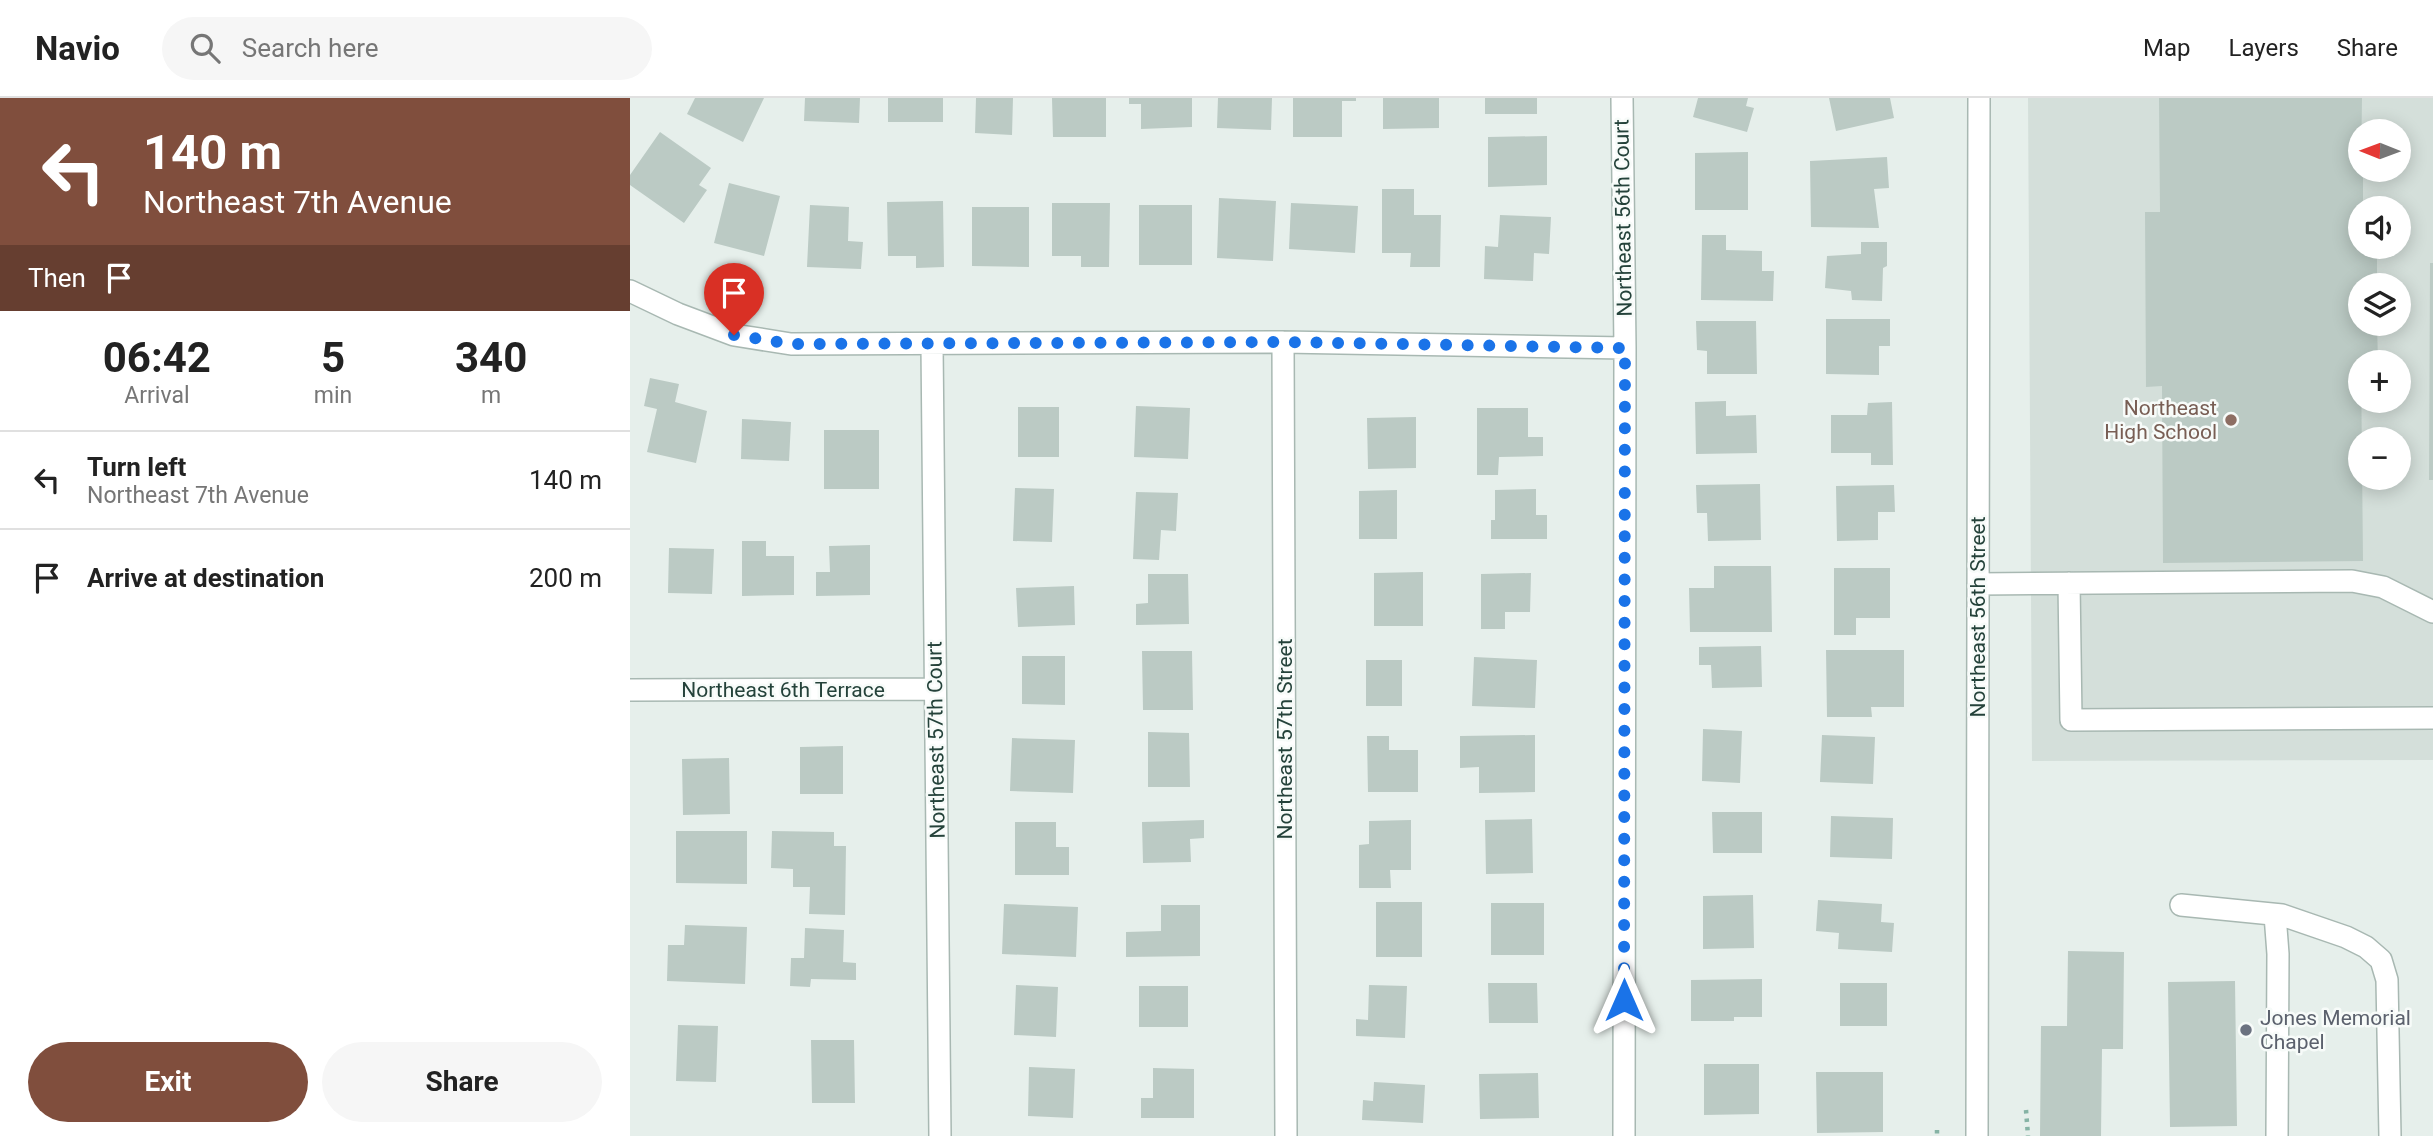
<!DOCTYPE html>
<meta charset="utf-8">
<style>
:root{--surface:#fff;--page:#f6f6f6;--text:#222;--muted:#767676;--line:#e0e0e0;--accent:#804e3d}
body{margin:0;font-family:Roboto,sans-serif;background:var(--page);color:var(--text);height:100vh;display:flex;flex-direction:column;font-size:26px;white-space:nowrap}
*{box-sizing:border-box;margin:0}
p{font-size:23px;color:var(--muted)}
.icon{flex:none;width:38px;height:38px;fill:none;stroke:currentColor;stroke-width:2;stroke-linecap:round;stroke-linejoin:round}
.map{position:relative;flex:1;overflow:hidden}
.panel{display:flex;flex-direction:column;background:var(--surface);width:630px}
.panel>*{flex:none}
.guide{background:#804e3d;color:#fff;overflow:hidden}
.needle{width:46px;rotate:271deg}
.buttons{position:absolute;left:1718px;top:21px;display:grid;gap:14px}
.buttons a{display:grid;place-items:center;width:63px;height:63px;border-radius:50%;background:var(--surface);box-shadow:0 4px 18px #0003;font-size:35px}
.pin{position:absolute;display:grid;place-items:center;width:60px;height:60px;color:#fff;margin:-72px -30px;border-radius:50% 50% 50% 0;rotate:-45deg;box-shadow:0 0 7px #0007}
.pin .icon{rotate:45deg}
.me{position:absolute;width:77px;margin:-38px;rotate:0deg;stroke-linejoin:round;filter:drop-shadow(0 0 5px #0008)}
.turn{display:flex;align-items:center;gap:24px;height:147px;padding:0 28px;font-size:32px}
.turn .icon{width:91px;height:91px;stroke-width:2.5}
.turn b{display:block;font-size:49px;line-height:60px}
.then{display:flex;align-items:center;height:66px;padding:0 28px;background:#0003;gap:14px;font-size:26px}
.eta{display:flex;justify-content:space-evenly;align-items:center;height:119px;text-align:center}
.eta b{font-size:42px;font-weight:700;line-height:49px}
.action{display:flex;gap:14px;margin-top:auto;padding:14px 28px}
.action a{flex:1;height:80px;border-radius:42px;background:var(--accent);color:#fff;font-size:28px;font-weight:700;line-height:80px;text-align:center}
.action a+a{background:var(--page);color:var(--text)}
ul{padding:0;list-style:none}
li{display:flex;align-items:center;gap:21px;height:98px;padding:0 28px;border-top:2px solid var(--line)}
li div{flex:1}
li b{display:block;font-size:26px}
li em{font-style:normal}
header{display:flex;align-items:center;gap:42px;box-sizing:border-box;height:98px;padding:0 35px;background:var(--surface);border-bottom:2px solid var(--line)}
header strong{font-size:33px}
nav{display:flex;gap:38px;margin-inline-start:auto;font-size:24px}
.search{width:490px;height:63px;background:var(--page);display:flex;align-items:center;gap:18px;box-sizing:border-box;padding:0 24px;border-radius:38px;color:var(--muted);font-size:26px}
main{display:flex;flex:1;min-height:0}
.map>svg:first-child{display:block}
</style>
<header>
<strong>Navio</strong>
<div class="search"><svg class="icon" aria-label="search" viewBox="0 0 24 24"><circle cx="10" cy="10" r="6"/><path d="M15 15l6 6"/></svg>Search here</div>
<nav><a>Map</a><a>Layers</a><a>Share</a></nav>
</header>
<main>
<section class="panel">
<div class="guide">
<div class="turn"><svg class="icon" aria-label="left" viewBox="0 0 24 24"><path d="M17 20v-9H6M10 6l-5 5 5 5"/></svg><div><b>140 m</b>Northeast 7th Avenue</div></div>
<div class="then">Then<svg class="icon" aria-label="arrive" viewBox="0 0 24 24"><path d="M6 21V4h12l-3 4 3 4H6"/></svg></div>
</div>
<div class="eta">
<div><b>06:42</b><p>Arrival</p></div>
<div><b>5</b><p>min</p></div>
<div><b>340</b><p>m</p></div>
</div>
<ul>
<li><svg class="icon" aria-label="left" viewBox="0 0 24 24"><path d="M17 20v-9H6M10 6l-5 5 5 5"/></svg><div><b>Turn left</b><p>Northeast 7th Avenue</p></div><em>140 m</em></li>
<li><svg class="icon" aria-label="arrive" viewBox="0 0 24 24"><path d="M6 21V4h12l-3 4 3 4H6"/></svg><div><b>Arrive at destination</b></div><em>200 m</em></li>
</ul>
<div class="action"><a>Exit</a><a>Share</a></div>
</section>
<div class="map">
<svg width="1803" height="1038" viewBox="0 0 1803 1038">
<rect width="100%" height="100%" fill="#e6efeb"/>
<path fill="#d4dfda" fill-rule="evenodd" d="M1398 0H1803V662L1402 663ZM1731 33H1769V72H1731ZM1731 110H1769V149H1731ZM1731 187H1769V226H1731ZM1731 264H1769V303H1731ZM1731 341H1769V380H1731Z"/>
<path fill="#bbcac4" d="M65 0H134L113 44 57 16Z
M175 0H230L229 25 174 23Z
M258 0H313V24H258Z
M346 0H383L382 37 345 35Z
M422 0H476V39H423Z
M499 0H562V29L511 31V6H499Z
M588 0H642L641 32 587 30Z
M663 0H726V3H712V39H663Z
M753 0H809V30L753 31Z
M855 0H907V16H855Z
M1068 0H1118L1116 8 1124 10 1117 34 1063 19Z
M1199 0H1260L1264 20 1206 33Z
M1529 0H1732L1731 72H1733V110H1731V149H1747V187H1731V226H1747L1748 264H1731L1733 463 1533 465 1532 288 1516 289 1515 114H1530Z
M30 34 81 70 69 87 77 92 54 125 0 87V77Z
M917 38V87L858 89V39Z
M1118 54V112H1065V55Z
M1257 59 1259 90 1244 91 1249 130 1181 129 1180 63Z
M99 85 150 98 134 158 84 145Z
M752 91H784V117H811L810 169H780L781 155H752Z
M589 100 646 103 643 163 587 160Z
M313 103 314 169 286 170V158H258L257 104Z
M422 105H480L479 169H451V158H422Z
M661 105 728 108 725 155 659 151Z
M180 107 219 109 218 143 233 144 231 171 177 169Z
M509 107H562V167H509Z
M342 109H399V169L342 168Z
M870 117 921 119 919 156 904 155 903 183 854 181 855 148 868 149Z
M1072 137H1096V152L1132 153V173H1144L1143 203 1071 202Z
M1231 144H1257V168L1253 170 1252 203 1222 202 1221 193 1195 190 1197 158 1231 156Z
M1800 165H1803V382H1799Z
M1196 221H1260V248H1249V277L1196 276Z
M1066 223H1126L1127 276H1077V253L1067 252Z
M20 280 49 286 45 304 77 313 66 365 17 354 27 311 14 308Z
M1096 303V318L1126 317 1127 355 1066 356 1065 304Z
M1262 304 1263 367H1241V355H1201V317H1237L1238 305Z
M506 308 560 310 558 361 504 359Z
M388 309H429V359H388Z
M847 310H898V339H913V358L869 359 868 377H847Z
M786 319V370L738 371 737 320Z
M112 321 161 324 159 363 111 361Z
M194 332H249V391H194Z
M1130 386 1131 442 1078 443 1077 415H1067L1066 387Z
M1264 387 1265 414H1248V442L1207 443 1206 388Z
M385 390 424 391 422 444 383 443Z
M906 391V417H917V441H861V422H865V392Z
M767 392V441H729V393Z
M506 394 548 395 546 433 531 432 529 462 503 461Z
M112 443H136V458H164V497L112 498Z
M240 447V497L186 498V474H200L199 448Z
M39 450 84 451 82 496 38 495Z
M1084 468H1141L1142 534H1060L1059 490H1084Z
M1204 470H1260V520H1226V537H1204Z
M793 474V528H744V475Z
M901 475 900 514H875V531H851V476Z
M518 476H558L559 526 506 527V506L518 505Z
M444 488 445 527 388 529 386 490Z
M1131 548 1132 589 1082 590 1081 567H1069V549Z
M1196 552H1274V609H1241L1242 619H1197Z
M512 553H562L563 612H513Z
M392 558H435V607L392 606Z
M844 559 907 562 905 610 842 608Z
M736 562H772V608H736Z
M1073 631 1112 633 1110 685 1072 683Z
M518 634 559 635 560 689H518Z
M905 637V694L849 695V669L830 670V638Z
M1192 637 1245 639 1243 686 1190 684Z
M737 638H759V652H788V694H738Z
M382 640 445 642 443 695 380 693Z
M213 648V696H170V649Z
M99 660 100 716 53 717 52 661Z
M1082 714H1132V755H1083Z
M1201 718 1263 720 1262 761 1200 759Z
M902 721 903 775 856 776 855 722Z
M574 722V740L560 741 561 764 513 765 512 724Z
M781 722V772H760L761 790H729V747L739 746V723Z
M385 724H426V749H439V777H385Z
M46 733H117V786L46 785Z
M142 733 204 734V748H216L215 817 179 816 180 789H163V771L141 770Z
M1123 797 1124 850 1073 851V798Z
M1188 802 1252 806 1251 824 1264 825 1262 854 1208 851 1209 835 1186 833Z
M746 804H792V859H746Z
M861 805H914V857H861Z
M374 806 448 809 446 859 372 856Z
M531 807H570V858L496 859V834L531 833Z
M55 827 117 829 115 886 37 883 38 847H54Z
M175 830 214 832 213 864 226 865V882L181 881 180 889 160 888 161 860H174Z
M1438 853 1494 854 1493 951H1472L1471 1038H1410L1411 928H1437Z
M1132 881V919H1104V923H1061V882Z
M1605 883 1607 1028 1540 1029 1538 884Z
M858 885H907L908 925H859Z
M1210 885H1257V928H1210Z
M386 887 428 889 426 939 384 937Z
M739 887 777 888 775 940 726 938V921L738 922Z
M509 888H558V929H509Z
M48 927 88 928 86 984 46 983Z
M181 942H224L225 1005H182Z
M1074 966H1129V1016L1074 1017Z
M399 969 445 971 443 1020 398 1018Z
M523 970 564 971V1020H511V1000H523Z
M1186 974H1253V1034L1187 1035Z
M908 975 909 1020 850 1021 849 976Z
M744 984 795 987 793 1025 732 1022 733 1002 743 1003Z"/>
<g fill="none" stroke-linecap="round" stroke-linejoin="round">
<defs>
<path id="minor" d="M992 0 995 250 994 1038
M0 193 48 216 104 237 161 246 653 244 995 250
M653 244 656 1038
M302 247 310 1038
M1439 485 1441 622 1803 620
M1348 486 1722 483 1753 489 1803 514
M0 592 305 591
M1551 807 1652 817 1716 839 1736 849 1751 862 1757 882 1760 1038
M1645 817 1648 856 1647 1038
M1347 1038 1349 0"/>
</defs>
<use href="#minor" stroke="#a8b8b2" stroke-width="24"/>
<path stroke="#86b3a5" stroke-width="4.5" stroke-dasharray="3.5 5" stroke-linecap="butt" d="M1396 1012 1398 1038
M1307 1032V1038"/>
<use href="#minor" stroke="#fff" stroke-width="21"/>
</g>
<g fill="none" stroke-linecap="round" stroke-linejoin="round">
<path stroke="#1a73e8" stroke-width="12" stroke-dasharray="0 21.6" d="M104 237 161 246 653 244 995 250 994 902"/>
</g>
<circle fill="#8d6e63" stroke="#f7fbf9" stroke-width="2.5" cx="1601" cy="322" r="7"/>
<circle fill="#6b7280" stroke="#f7fbf9" stroke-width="2.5" cx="1616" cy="932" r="7"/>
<g text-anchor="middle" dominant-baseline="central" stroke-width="5" stroke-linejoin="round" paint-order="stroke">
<g font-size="21" fill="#24423a" stroke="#f7fbf9">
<text transform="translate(993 120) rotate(-91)">Northeast 56th Court</text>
<text transform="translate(1348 519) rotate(-90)">Northeast 56th Street</text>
<text x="153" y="592">Northeast 6th Terrace</text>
<text transform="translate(655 641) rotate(-90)">Northeast 57th Street</text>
<text transform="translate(306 642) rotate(-91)">Northeast 57th Court</text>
</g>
<g font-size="21" fill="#785e54" stroke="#f7fbf9" text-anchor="end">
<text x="1587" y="310">Northeast<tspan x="1587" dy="24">High School</tspan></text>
</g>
<g font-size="21" fill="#5b616d" stroke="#f7fbf9" text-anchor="start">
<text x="1630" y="920">Jones Memorial<tspan x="1630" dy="24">Chapel</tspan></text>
</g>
</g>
</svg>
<div class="buttons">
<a><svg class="needle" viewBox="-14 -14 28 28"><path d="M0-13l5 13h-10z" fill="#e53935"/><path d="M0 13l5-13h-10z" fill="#767676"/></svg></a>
<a><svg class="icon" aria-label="sound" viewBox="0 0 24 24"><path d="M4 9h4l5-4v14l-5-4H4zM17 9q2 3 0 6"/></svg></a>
<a><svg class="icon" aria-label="layers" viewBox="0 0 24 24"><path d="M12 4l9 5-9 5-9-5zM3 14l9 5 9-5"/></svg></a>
<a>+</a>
<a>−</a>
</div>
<div class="pin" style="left:104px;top:237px;background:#d93025"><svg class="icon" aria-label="arrive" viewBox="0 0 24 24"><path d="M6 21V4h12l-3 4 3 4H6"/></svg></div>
<svg class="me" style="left:994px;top:902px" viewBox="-20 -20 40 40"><path d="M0-17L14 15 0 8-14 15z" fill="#1a73e8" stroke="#fff" stroke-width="4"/></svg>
</div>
</main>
